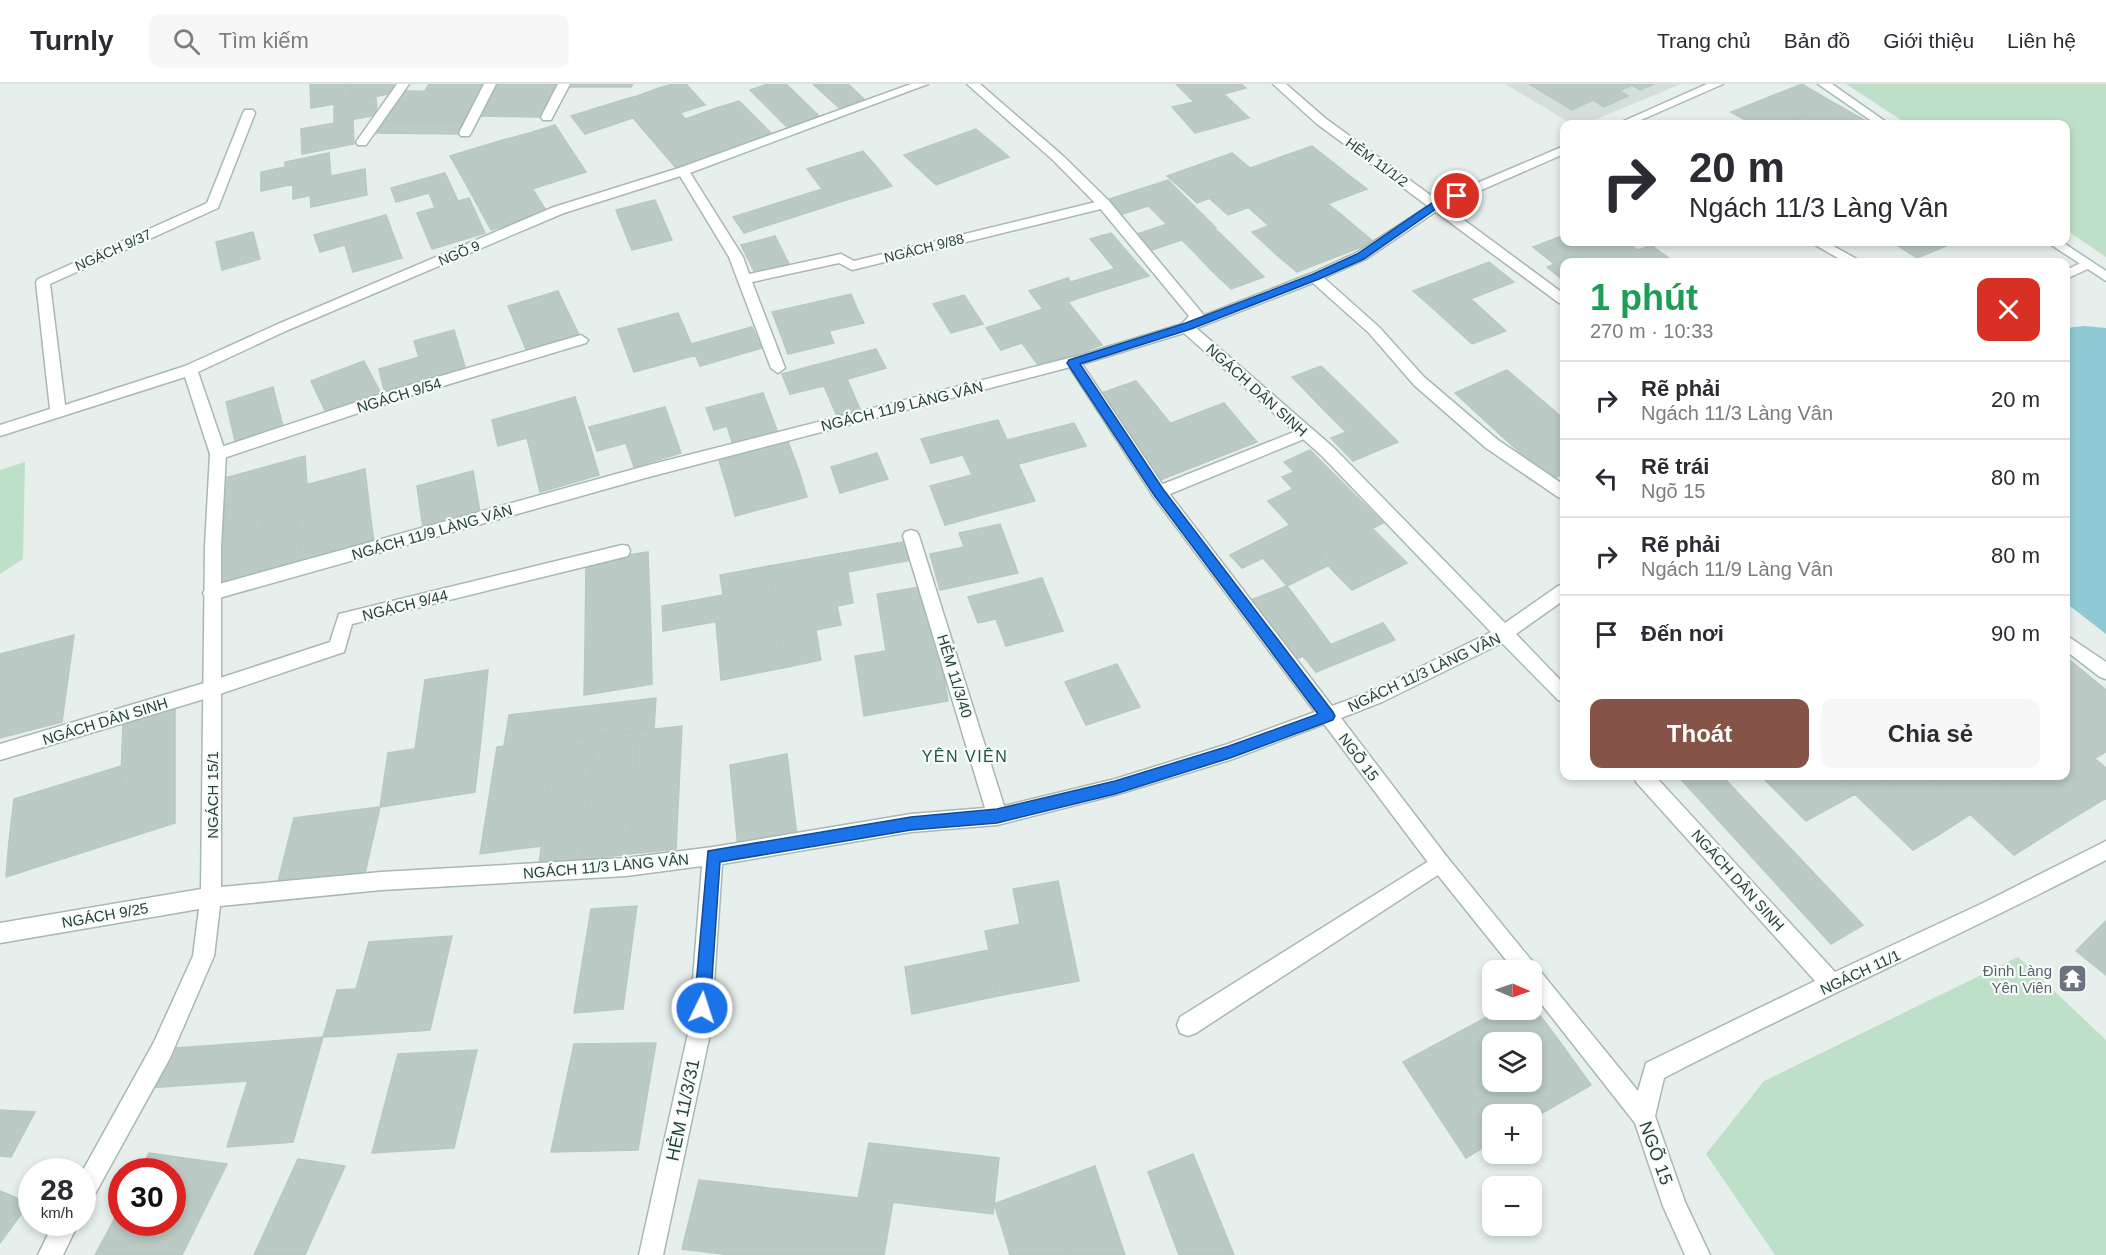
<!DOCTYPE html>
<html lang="vi">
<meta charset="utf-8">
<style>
:root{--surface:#fff;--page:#f7f7f7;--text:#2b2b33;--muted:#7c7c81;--line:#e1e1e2;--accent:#855347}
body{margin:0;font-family:Arial,sans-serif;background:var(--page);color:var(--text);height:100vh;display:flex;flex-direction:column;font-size:22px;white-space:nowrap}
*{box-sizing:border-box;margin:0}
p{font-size:20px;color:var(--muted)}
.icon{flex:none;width:33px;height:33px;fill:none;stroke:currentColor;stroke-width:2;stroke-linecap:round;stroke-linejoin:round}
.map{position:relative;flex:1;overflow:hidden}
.drawer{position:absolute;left:1560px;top:174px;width:510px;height:522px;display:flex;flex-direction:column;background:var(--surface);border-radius:12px;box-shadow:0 3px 9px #0003}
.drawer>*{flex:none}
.hud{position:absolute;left:1560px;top:36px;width:510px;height:126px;border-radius:12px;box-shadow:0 3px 9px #0003;background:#fff;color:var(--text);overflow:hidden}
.needle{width:39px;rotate:92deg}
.fabs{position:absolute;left:1482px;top:876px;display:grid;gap:12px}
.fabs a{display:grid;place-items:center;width:60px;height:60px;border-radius:12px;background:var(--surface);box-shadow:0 3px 9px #0003;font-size:30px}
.speed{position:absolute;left:18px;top:1074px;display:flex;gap:12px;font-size:30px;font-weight:700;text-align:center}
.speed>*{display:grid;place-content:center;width:78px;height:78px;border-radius:50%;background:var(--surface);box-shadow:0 3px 9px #0003;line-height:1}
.speed small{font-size:15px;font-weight:400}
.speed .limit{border:9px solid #d22;background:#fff;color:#111}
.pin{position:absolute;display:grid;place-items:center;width:51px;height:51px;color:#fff;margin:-26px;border:3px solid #fff;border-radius:50%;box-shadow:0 2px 6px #0007}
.me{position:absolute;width:66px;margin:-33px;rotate:4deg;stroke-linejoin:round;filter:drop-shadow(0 0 4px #0008)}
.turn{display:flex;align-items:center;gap:21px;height:126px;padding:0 30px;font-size:27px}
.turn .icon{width:78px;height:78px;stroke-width:2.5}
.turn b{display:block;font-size:42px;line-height:51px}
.round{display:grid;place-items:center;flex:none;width:63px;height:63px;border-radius:12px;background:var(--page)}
.headline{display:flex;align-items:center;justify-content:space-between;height:102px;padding:0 30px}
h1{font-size:36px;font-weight:700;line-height:45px;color:#1e9e55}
.primary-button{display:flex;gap:12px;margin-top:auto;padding:12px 30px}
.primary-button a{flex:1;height:69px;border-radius:12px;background:var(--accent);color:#fff;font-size:24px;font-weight:700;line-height:69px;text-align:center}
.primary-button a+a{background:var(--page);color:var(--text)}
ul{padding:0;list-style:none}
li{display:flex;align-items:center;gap:18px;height:78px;padding:0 30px;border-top:2px solid var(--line)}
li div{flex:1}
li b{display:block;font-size:22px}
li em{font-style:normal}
header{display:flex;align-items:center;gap:36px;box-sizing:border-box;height:84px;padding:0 30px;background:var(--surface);border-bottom:2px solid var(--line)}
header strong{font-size:28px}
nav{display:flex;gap:33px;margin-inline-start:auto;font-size:21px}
.search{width:420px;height:54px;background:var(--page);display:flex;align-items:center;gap:15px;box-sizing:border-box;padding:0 21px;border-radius:12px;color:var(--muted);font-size:22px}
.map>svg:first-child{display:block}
</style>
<header>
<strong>Turnly</strong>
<div class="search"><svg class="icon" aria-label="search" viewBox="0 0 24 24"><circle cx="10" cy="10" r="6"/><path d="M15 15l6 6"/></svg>Tìm kiếm</div>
<nav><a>Trang chủ</a><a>Bản đồ</a><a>Giới thiệu</a><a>Liên hệ</a></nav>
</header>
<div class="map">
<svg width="2106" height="1171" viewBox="0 0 2106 1171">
<rect width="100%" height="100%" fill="#e6efeb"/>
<path fill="#d4dfda" d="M1505 0H1681L1585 40H1572Z"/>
<path fill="#bfe0c8" d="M1846 0H2106V173L2066 146V40H1907Z
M25 378 23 475 0 490V386Z
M2018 873 2106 956V1171H1775L1706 1070 1764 997Z"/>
<path fill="#8ec9d4" d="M2084 242 2106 244V550L2066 519V244Z"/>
<path fill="#bbcac4" stroke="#b8c9c2" stroke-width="1.5" d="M317 0H350L352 17 311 24 310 1Z
M350 0H393L394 9 352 17Z
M429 0H487L483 8 425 7Z
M494 0H559L552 13 487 12Z
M568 0H633L631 3H566Z
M673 0H686L705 21 680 29 659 4Z
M768 0H786L819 32 788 44 750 6Z
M813 0H848L864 15 839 24Z
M1176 0H1241L1246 4 1194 18Z
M1529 0H1654L1640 6 1632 1 1619 7 1628 12 1604 23 1593 16 1572 26Z
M1802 0 1834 19 1780 40H1752L1731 28Z
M659 4 680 29 658 36 637 12Z
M403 7 483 8 476 20 396 19Z
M1224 10 1249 34 1217 43 1194 18Z
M376 12 377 31 334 39V20Z
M487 12 552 13 542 33 476 32Z
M637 12 658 36 640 42 619 17Z
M619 17 633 34 585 50 571 32Z
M739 17 773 51 748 59 716 24Z
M1194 18 1217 43 1195 49 1172 23Z
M396 19 476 20 467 37H385Z
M1834 19 1866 37 1859 40H1781Z
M716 24 748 59 717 70 685 35Z
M680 29 717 70 676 84 640 42Z
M353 36 354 60 302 70 301 45Z
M385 37H467L460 50 377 49Z
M555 41 586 88 563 95 533 48Z
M976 45 1009 73 970 88 937 59Z
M533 48 563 95 532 105 503 56Z
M503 56 514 75 461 91 450 72Z
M937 59 970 88 936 101 904 71Z
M1312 62 1345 88 1282 111 1250 84Z
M863 67 880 87 822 105 807 85Z
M329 69 331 92 261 107V88L285 83V78Z
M1232 69 1250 84 1184 107 1167 92Z
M514 75 547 128 491 146 461 91Z
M1250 84 1263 95 1197 119 1184 107Z
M365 85 366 100 293 115V100Z
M880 87 892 102 834 120 822 105Z
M1345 88 1367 105 1298 131 1277 113Z
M445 89 458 117 435 124 429 109 396 118 391 104Z
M1263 95 1282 111 1228 131 1209 114Z
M1168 96 1216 144 1182 156 1134 107Z
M366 100 367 111 311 123 310 111Z
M822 105 834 120 744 149 733 133Z
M1134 107 1148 122 1117 132 1103 117Z
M1277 113 1298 131 1269 142 1248 123Z
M469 114 485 149 432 165 417 129Z
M655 116 672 156 632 166 616 126Z
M1328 120 1342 131 1266 161 1252 148Z
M386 131 402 174 353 188 345 161 320 168 314 151Z
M1342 131 1356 143 1279 173 1266 161Z
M1167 140 1182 156 1152 166 1137 150Z
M1356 143 1374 158 1297 188 1279 173Z
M1214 144 1228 157 1195 169 1182 156Z
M253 148 260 175 222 186 216 158Z
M1111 149 1136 178 1115 185 1090 155Z
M1564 151V158H1612L1554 180 1533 163Z
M775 152 789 180 755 189 741 161Z
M1228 157 1244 173 1210 185 1195 169Z
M1612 158H1626L1638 166 1608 178H1564L1563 196 1547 183Z
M1892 158H1956L1917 174Z
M1651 161 1674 178H1608L1638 166Z
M1244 173 1264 193 1231 205 1210 185Z
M1136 178 1149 192 1082 213 1071 198Z
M1489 178 1514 198 1437 228 1413 207Z
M1068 194 1082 213 1068 218 1102 261 1077 270 1029 207Z
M558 207 580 253 528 270 508 222Z
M851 210 858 227 779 246 772 228Z
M964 211 983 240 951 249 933 220Z
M1471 215 1506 247 1472 260 1437 228Z
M1043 225 1077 270 1039 282 1022 259 1001 266 986 244Z
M858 227 864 239 829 247 834 259 788 270 779 246Z
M678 229 696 271 634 288 618 245Z
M752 243 762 264 700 282 691 260Z
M454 246 466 286 426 297 414 257Z
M876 265 886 284 824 302 815 281Z
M419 273 426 297 385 310 379 285Z
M364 277 383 313 329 335 311 297Z
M815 281 824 302 790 310 782 290Z
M1321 282 1360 320 1330 332 1292 293Z
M1507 286 1558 330 1504 354 1455 309Z
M847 295 860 325 837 332 824 302Z
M1136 297 1170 339 1124 357 1090 313Z
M273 303 283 342 235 357 226 318Z
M763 309 778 349 733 361 727 342 714 346 706 324Z
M575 313 583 338 527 354 521 328Z
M1224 319 1239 337 1138 375 1124 357Z
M1360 320 1398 358 1353 377 1331 354 1346 348 1330 332Z
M665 323 681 369 634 383 626 359 597 367 589 343Z
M521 328 527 354 498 362 492 336Z
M1558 330 1564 335V389L1551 396 1504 354Z
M998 336 1018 380 972 391 963 371 931 379 921 355Z
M1239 337 1257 358 1155 398 1138 375Z
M583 338 599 391 540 408 527 354Z
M1074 339 1086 362 1018 380 1007 356Z
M787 355 799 387 728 406 718 373Z
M1310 366 1355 411 1290 441 1268 417 1293 405 1282 393 1294 388 1284 378Z
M877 369 888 395 840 409 831 383Z
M305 372 307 401 214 426V397Z
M1018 380 1035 417 989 429 972 391Z
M365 385 370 428 298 448 294 404Z
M473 387 480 428 423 444 417 402Z
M799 387 807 413 735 432 728 406Z
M972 391 989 429 945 441 930 402Z
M294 404 301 480 265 490 262 413Z
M1355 411 1383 439 1319 471 1290 441Z
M262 413 265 490 216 503 214 426Z
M370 428 374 458 301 480 298 448Z
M1000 440 1018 489 940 506 930 470 964 463 959 449Z
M1290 441 1329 481 1287 502 1263 474 1242 484 1230 471Z
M1372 444 1391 463 1336 490 1319 471Z
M908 457 912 476 772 502 769 482Z
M1391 463 1407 479 1352 506 1336 490Z
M648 468 651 549 585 560 586 478Z
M769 482 775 527 663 547 662 522 723 511 720 491Z
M848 488 853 519 837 522 841 541 816 546 821 576 783 584 772 502Z
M1042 494 1063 547 1006 562 996 535 978 539 968 513Z
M926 502 938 558 886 567 877 510Z
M1287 502 1306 527 1258 546 1240 520Z
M775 527 783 584 721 596 716 538Z
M1306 527 1331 561 1283 580 1258 546Z
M1383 539 1395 556 1316 588 1303 572Z
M651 549 652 600 584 611 585 560Z
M74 551 62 638 0 654V570Z
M938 558 948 617 864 632 855 572Z
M2066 573 2106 606V651L2066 617Z
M1117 580 1140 623 1086 641 1065 598Z
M488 586 481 655 415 665 425 596Z
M656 614 654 644 504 662 509 631Z
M2066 617 2106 651V668L2095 674 2066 650Z
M175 621V704L120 721 123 637Z
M682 642 676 765 629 770 638 647Z
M638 647 629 770 582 776 595 652Z
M2066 650 2106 684V715L2103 716 2066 684Z
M595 652 582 776 539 781 554 656Z
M481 655 475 708 380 723 388 669Z
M554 656 541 762 480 770 497 663Z
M787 670 797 752 738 764 730 681Z
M121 682 120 721 9 757 14 715Z
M2066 684 2103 716 2078 731 2034 692H2066Z
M1678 692H1722L1863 841 1831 860Z
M1761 692H1836L1855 710 1806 737Z
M1836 692H1879L1940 750 1913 766Z
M1879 692H1929L1971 730 1940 750Z
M1929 692H1993L2054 746 2014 771Z
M1993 692H2034L2078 731 2054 746Z
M175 704V739L6 793 9 757Z
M380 723 364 794 276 806 294 734Z
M1058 797 1079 897 998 912 985 847 1020 840 1013 805Z
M637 822 623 925 574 929 591 825Z
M2106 837V891L2076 867Z
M452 852 430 946 343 952 369 858Z
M989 866 998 912 912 930 905 883Z
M356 905 343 952 323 953 337 906Z
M1532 921 1557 954 1532 968V958H1492V990L1433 1024 1403 978 1500 926H1532Z
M323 953 293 1058 227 1063 260 958Z
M1557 954 1591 1001 1532 1035V1030H1492V1058L1466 1074 1433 1024 1492 990V998H1532V968Z
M260 958 248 997 147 1004 161 965Z
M656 959 638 1066 551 1068 574 960Z
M477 966 454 1064 372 1069 398 970Z
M0 1026 35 1028 11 1073 0 1072Z
M869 1059 999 1074 993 1130 858 1114Z
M149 1069 227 1080 182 1171H95L122 1121V1138H172V1088H139Z
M1193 1070 1234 1171H1179L1148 1088Z
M298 1075 345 1082 305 1171H254Z
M1095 1082 1103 1106 1002 1144 994 1120Z
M699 1096 893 1118 884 1171H731L682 1165Z
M1103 1106 1125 1171H1070L1055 1124Z
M0 1107 29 1119 0 1159Z
M1055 1124 1070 1171H1010L1002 1144Z"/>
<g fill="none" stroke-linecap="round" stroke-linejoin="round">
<defs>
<path id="lane" d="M484 0H496L471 49 469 52H461L459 49Z
M558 0H570L551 36H543L541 33Z
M683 83 689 87 743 173 749 190 841 170 854 177 1104 116 1111 120 1109 123 852 186 839 179 752 198 785 284 778 289 771 284 729 173 677 87Z
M1436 117 1441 118 1443 121 1441 124 1366 175 1324 194 1379 243 1424 293 1498 356 1564 401V415L1558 413 1486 364 1414 301 1369 249 1313 199 1192 246H1182L1180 243 1182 240 1310 190 1356 169Z
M1810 158H1826L1862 178H1845Z
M581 251 588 256 586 259 403 314 218 376 212 374 210 370 212 366 393 306Z
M1073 273 1078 275 1080 278 1078 281 645 394 212 516 206 514 203 509 206 504 212 502 645 382Z
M1304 344 1309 345 1312 349 1309 353 1165 412H1153L1151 408 1153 404Z
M622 461 628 462 630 467 628 472 352 540 344 568 211 613 0 676V660L211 597 330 558 339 530Z
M1440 770 1447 773 1450 779 1447 785 1196 949 1188 952 1180 949 1177 941 1180 933Z"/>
<path id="street" d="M397 0H409L366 61H358L356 58Z
M911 0H928L687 90 564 129 288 246 198 288 226 370 221 463V803L381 788 626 774 713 763 911 730 985 724 903 452 905 448 911 446 917 448 919 452 1004 722 1115 695 1228 660 1315 628 1153 412 1066 278 1068 275 1182 240 1189 232 1099 123 1054 77 967 0H980L1062 71 1109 117 1202 229 1204 232 1195 243 1334 364 1505 539 1558 502 1564 500V516L1516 550 1564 600V618L1558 616 1502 559 1382 618 1341 634 1447 773 1638 1007 1646 979 1815 897 1636 698 1634 692H1655L1835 888 1983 819 2106 757V776C1959 853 1810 918 1664 994L1655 1032 1685 1118 1710 1171H1685L1663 1122 1635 1039 1532 908V886H1514L1433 785 1324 640 1230 676 1115 711 997 741 911 748 722 780 711 945 663 1171H639L689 945 702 782 626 792 381 806 220 822 214 872 170 974 90 1119 82 1123V1088L154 958 193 872 199 825 0 859V839L201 805 205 463 210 370 185 293 0 352V341L50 325 36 198 38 195 207 119 243 29 245 26H253L255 29 218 124 50 200 65 321 185 282 278 240 554 123 679 84ZM1184 249 1322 372 1491 548 1370 608 1332 622 1165 404 1082 280Z
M1273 0H1286L1325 34 1437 116 1564 62V70L1445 122 1564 210V220L1559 219 1317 40Z
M1707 0H1723L1632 40H1617Z
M2087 176 2094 180 2092 183 2066 195V186Z
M2066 551 2106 578V595L2100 593 2066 567Z
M54 1138H79L63 1171H38Z"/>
<path id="secondary" d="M1818 0H1832L1889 40H1876Z
M2047 158H2062L2106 187V197Z"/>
</defs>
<use href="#lane" stroke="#a8b8b2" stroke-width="3"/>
<use href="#street" stroke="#a8b8b2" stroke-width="3"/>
<use href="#secondary" stroke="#a4bbb3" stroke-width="3"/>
<use href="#lane" fill="#fff" fill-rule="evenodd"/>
<use href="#street" fill="#fff" fill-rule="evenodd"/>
<use href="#secondary" fill="#fff" fill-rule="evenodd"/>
</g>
<path fill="#1a73e8" stroke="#114b97" stroke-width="1.5" d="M1457 109 1461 110V114L1439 123 1364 175 1319 195 1191 245 1080 280 1163 405 1333 628 1335 632 1333 636 1230 674 1115 710 997 739 911 746 720 778 710 924 708 929 702 932 696 929 694 924 708 767 911 733 997 725 1115 697 1229 662 1318 630 1154 411 1067 279 1069 276 1183 240 1311 191 1357 170 1432 119Z"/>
<defs>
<symbol id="temple-square" viewBox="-11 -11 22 22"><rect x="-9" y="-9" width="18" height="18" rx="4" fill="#6b7280" stroke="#f7fbf9"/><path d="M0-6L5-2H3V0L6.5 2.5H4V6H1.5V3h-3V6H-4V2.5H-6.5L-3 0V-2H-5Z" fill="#fff"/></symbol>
</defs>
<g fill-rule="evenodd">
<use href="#temple-square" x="2056" y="878" width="33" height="33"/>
</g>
<g text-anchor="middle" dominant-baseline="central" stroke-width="4.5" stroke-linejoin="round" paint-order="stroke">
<g font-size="14" fill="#24423a" stroke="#f7fbf9">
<text transform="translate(1377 78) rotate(36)">HẺM 11/1/2</text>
<text transform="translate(924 164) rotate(-14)">NGÁCH 9/88</text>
<text transform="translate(113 166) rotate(-24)">NGÁCH 9/37</text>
<text transform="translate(459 169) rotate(-23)">NGÕ 9</text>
</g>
<g font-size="15" fill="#24423a" stroke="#f7fbf9">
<text transform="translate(1257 306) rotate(42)">NGÁCH DÂN SINH</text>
<text transform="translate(399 311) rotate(-17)">NGÁCH 9/54</text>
<text transform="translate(902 322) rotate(-14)">NGÁCH 11/9 LÀNG VÂN</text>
<text transform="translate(432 448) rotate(-16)">NGÁCH 11/9 LÀNG VÂN</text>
<text transform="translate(405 521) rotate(-14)">NGÁCH 9/44</text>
<text transform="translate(1424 588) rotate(-25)">NGÁCH 11/3 LÀNG VÂN</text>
<text transform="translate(955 592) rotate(73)">HẺM 11/3/40</text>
<text transform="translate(105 637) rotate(-17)">NGÁCH DÂN SINH</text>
<text transform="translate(1359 673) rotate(53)">NGÕ 15</text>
<text transform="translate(212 711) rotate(-90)">NGÁCH 15/1</text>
<text transform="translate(606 782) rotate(-5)">NGÁCH 11/3 LÀNG VÂN</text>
<text transform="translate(1738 796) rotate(48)">NGÁCH DÂN SINH</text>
<text transform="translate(105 831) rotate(-10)">NGÁCH 9/25</text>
<text transform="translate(1860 888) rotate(-25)">NGÁCH 11/1</text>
</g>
<g font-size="15" fill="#5b616d" stroke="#f7fbf9" text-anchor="end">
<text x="2052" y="886">Đình Làng<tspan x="2052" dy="17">Yên Viên</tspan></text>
</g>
<g font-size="16" letter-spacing="1.5" fill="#1f5548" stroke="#f7fbf9">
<text x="965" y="672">YÊN VIÊN</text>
</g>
<g font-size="18" fill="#24423a" stroke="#f7fbf9">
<text transform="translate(683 1026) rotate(-78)">HẺM 11/3/31</text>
<text transform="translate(1656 1069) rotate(70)">NGÕ 15</text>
</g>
</g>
</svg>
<div class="fabs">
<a><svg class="needle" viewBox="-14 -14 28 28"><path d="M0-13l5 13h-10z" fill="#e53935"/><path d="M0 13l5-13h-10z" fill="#7c7c81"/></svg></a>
<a><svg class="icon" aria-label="layers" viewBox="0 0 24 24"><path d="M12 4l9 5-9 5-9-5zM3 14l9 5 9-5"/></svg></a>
<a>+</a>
<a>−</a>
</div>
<div class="speed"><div>28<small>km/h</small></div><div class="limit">30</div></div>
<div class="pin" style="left:1457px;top:112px;background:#d93025"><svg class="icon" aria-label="arrive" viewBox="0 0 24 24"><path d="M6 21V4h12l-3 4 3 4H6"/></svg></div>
<svg class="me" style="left:702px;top:924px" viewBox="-20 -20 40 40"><circle r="17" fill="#1a73e8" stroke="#fff" stroke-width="3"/><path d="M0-11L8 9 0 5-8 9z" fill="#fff"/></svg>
<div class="hud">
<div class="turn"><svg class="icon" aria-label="right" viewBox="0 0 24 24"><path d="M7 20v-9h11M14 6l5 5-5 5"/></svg><div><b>20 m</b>Ngách 11/3 Làng Vân</div></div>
</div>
<section class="drawer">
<div class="headline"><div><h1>1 phút</h1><p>270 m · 10:33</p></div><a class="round" style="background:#d93025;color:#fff"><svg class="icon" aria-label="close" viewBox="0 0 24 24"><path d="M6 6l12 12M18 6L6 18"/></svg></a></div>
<ul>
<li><svg class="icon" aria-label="right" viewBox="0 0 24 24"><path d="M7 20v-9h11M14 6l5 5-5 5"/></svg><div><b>Rẽ phải</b><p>Ngách 11/3 Làng Vân</p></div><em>20 m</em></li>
<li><svg class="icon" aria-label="left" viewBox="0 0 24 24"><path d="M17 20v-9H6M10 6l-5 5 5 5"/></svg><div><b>Rẽ trái</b><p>Ngõ 15</p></div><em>80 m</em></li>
<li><svg class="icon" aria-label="right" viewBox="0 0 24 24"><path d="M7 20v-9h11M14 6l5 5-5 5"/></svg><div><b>Rẽ phải</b><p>Ngách 11/9 Làng Vân</p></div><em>80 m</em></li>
<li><svg class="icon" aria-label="arrive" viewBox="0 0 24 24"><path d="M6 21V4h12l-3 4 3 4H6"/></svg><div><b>Đến nơi</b></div><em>90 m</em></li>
</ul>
<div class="primary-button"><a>Thoát</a><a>Chia sẻ</a></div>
</section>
</div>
